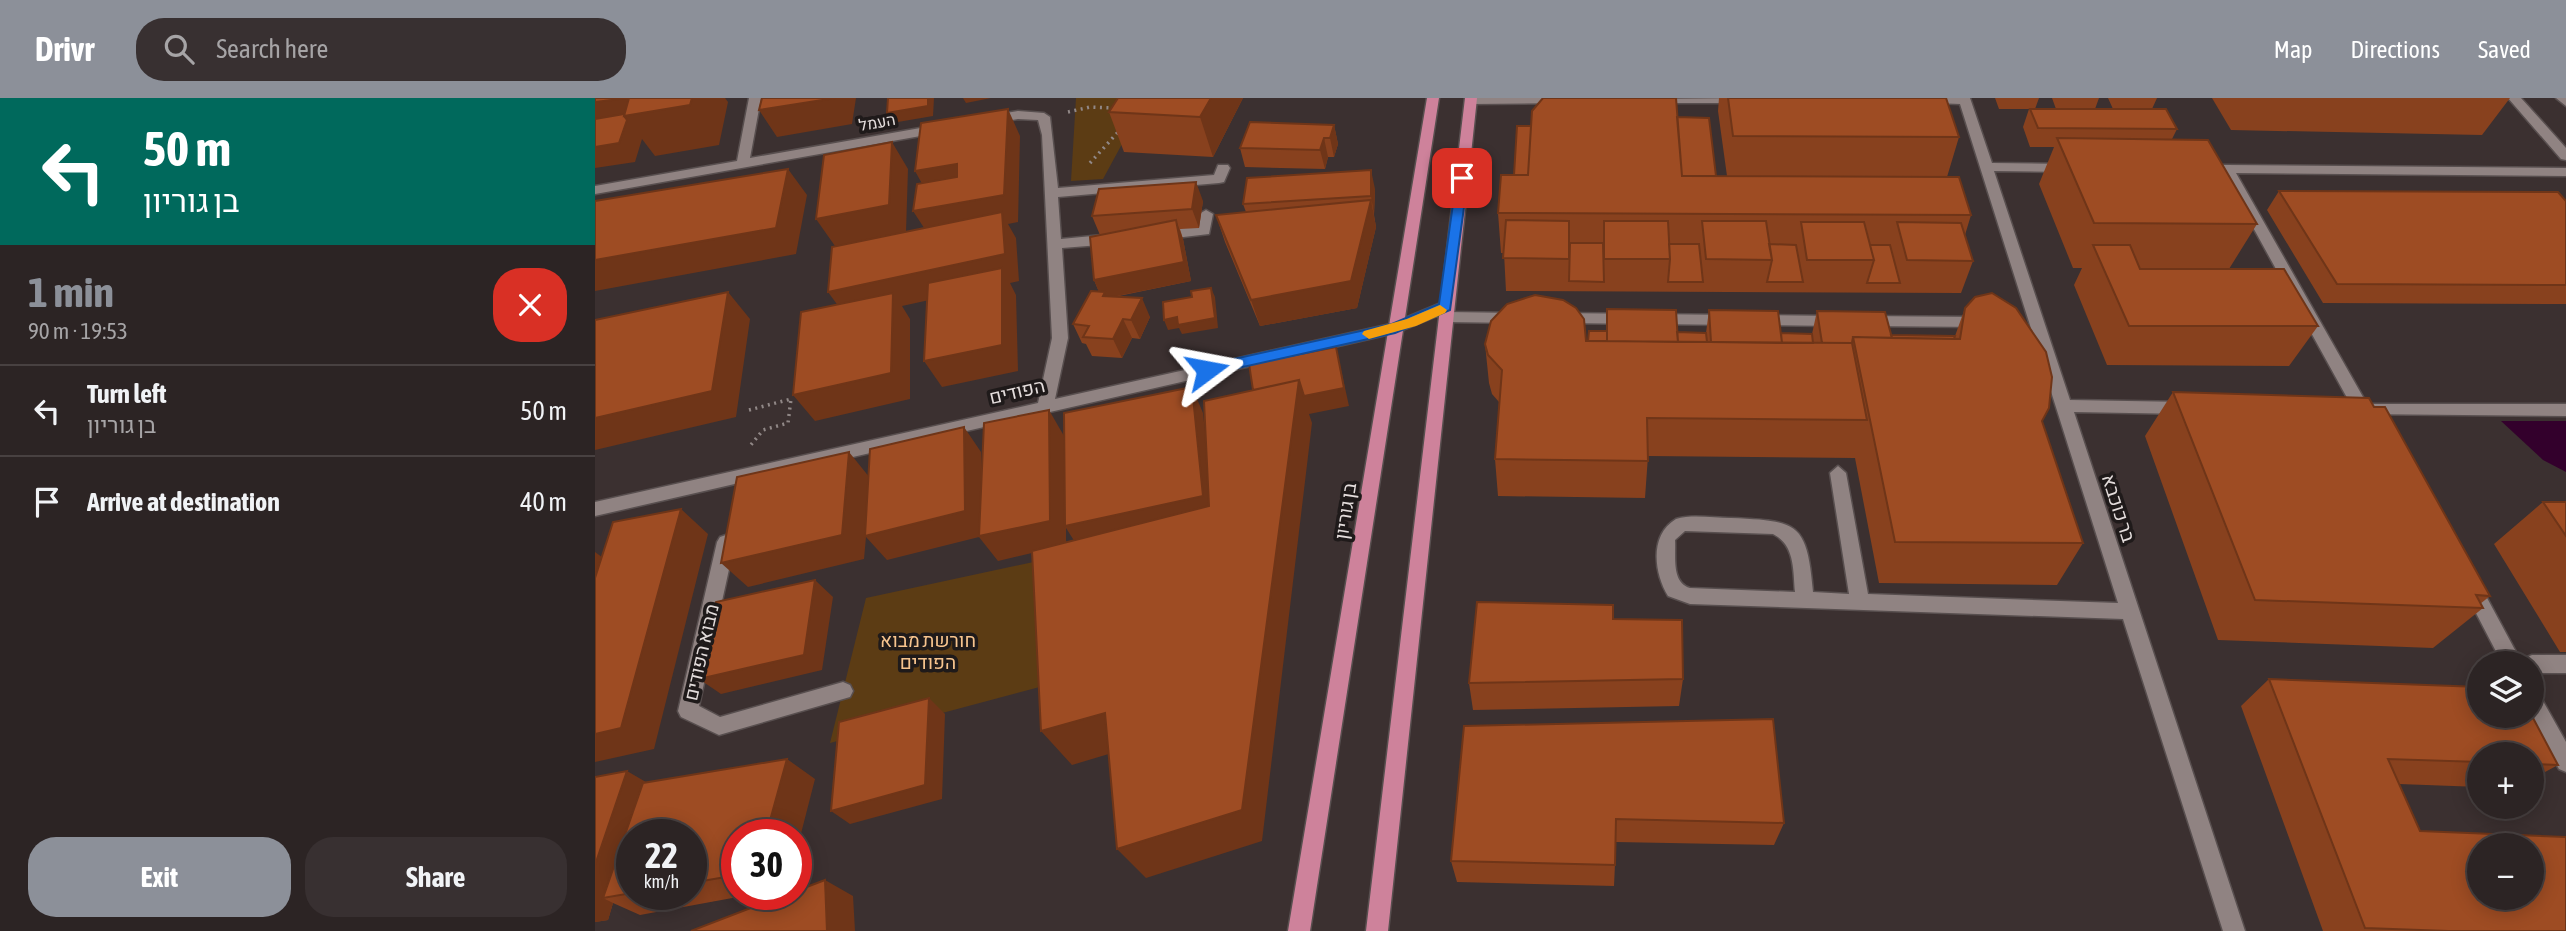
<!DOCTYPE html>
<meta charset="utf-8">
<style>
:root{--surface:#2c2424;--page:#383031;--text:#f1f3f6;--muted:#a6a4a6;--line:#484141;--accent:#8c9099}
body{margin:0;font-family:"Asap Condensed",Heebo,sans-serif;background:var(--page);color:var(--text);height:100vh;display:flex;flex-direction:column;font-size:26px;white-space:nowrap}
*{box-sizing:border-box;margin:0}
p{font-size:23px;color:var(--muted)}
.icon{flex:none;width:38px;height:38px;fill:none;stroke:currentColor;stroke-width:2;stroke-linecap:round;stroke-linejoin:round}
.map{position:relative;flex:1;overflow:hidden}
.panel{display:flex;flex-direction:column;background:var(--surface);width:595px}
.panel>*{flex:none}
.banner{background:#00695c;color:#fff;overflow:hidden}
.controls{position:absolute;left:1872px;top:553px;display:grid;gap:14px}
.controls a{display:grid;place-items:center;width:77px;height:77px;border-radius:50%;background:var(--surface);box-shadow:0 4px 18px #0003,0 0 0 2px var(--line);font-size:35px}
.speed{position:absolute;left:21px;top:721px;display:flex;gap:14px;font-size:35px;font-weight:700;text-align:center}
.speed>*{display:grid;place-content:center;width:91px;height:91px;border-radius:50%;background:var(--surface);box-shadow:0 4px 18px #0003,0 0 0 2px var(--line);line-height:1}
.speed small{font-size:18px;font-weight:400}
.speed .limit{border:10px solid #d22;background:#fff;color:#111}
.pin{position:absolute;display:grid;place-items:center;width:60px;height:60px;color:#fff;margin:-30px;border-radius:14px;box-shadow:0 4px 10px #0006}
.me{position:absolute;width:77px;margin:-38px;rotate:77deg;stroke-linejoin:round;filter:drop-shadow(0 0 5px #0008)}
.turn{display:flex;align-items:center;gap:24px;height:147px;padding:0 28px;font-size:32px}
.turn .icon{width:91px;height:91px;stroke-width:2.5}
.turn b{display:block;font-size:49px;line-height:60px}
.round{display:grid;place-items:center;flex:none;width:74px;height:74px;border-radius:28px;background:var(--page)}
.summary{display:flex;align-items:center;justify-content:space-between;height:119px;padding:0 28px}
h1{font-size:42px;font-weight:700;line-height:52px;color:var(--accent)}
.cta{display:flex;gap:14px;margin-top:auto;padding:14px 28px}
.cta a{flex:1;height:80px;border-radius:28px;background:var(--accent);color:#fff;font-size:28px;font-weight:700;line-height:80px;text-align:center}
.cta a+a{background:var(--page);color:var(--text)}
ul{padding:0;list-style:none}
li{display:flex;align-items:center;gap:21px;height:91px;padding:0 28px;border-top:2px solid var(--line)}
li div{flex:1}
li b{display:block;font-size:26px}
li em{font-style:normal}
header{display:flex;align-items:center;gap:42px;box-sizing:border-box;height:98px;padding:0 35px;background:var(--accent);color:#fff}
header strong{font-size:33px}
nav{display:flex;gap:38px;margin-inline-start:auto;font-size:24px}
.search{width:490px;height:63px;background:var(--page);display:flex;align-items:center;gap:18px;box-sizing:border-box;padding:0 24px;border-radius:28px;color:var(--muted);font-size:26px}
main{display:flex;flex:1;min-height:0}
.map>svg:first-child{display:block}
</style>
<header>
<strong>Drivr</strong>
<div class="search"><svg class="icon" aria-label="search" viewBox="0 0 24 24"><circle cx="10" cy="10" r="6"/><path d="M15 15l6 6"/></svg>Search here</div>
<nav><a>Map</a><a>Directions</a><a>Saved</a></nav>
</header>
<main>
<section class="panel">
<div class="banner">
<div class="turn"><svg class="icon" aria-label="left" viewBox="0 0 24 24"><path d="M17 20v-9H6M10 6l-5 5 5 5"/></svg><div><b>50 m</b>בן גוריון</div></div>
</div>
<div class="summary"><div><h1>1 min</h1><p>90 m · 19:53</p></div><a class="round" style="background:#d93025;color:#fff"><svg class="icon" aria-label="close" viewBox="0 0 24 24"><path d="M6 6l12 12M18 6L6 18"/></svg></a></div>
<ul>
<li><svg class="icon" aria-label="left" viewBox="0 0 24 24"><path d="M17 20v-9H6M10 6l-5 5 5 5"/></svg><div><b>Turn left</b><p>בן גוריון</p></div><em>50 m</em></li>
<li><svg class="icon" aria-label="arrive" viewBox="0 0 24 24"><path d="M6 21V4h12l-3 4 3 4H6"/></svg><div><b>Arrive at destination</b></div><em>40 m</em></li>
</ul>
<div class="cta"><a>Exit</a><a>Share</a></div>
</section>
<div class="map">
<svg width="1971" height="833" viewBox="0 0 1971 833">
<rect width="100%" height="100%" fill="#3b3030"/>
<path fill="#5c3c14" d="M481 0H552L508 81 476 83Z
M448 462 456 586 235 645 271 500Z"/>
<path fill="#33002c" d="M1906 323H1971V374L1948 362Z"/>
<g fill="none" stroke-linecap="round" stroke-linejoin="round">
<defs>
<path id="minor" d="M154 0H166L155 60 348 26 354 30 348 34 0 96V88L142 63Z
M871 0H974V1L968 5 876 6 872 5Z
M1153 0 1147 5H1059L1053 1Z
M1310 0H1375L1397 65 1472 66 1479 70 1472 74 1399 73 1475 302 1591 304 1599 310 1591 316 1479 314 1650 833H1628L1528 521 1095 506 1073 498C1059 475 1054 437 1081 421 1097 416 1119 420 1136 420 1203 423 1212 424 1218 494L1254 496 1235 375 1243 368 1251 375 1273 496 1523 505 1365 6 1316 4ZM1090 433 1178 436C1200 447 1198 472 1200 494L1095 490C1076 484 1081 459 1080 442Z
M1913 0H1926L1971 50V62L1966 61Z
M1961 0H1971V8Z
M423 13 449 15 455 19 463 90 619 77 623 67H633L635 70 629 84 624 85 463 99 466 141 518 136 525 141 518 146 467 150 473 240 460 301 796 226 851 203 858 208 851 214 923 215 931 220 923 225 850 224 845 223 844 217 800 235 0 418V404L443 305 457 240 447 37 443 22 423 21 393 26 387 22 393 18Z
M1632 67 1971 70V78L1641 75 1772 306H1971V318L1761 316 1628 75H1608L1601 71 1608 67Z
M611 112 618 116 614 136 563 142 556 137 563 132 602 129 604 116Z
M965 215 1241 218 1249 223 1241 228 965 225 957 220Z
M1269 218 1388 219 1396 224 1388 229 1269 228 1261 223Z
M131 437 137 439 140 444 104 608 125 619 248 584 255 587 258 593 255 599 124 637 86 619 83 613 122 444 125 439Z
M1877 482 1884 485 1927 565H1907L1868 490 1870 485Z
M1937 557H1971V575H1937V565H1928L1930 560Z
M1937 593 1944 596 1971 644V674L1964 671 1935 618Z"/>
<path id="major" d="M832 0H844L715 833H693Z
M870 0H882L793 833H771Z"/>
</defs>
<use href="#minor" stroke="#584f4f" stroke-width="3"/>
<use href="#major" stroke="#584f4f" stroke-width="3"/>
<path stroke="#918887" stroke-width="3.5" stroke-dasharray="2 4.5" stroke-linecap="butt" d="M473 14 495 9 520 10
M495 65 524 33
M154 312 196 301 193 325 168 332 155 348"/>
<use href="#minor" fill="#908382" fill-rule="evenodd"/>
<use href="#major" fill="#ce829b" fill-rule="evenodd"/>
</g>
<path fill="#88411e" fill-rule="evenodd" d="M648 0 618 59 529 54 514 14Z
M1124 0H1351L1364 39 1352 79 1376 117 1370 137 1378 163 1366 195 911 193 909 155H906L903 115 919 77 936 28 1082 19 1121 78H1132L1123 13Z
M1400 0H1444L1440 11H1461L1457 0H1504L1500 11H1518L1513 0H1562L1557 11 1582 31 1577 41 1662 126 1634 171 1723 228 1694 268 1512 267 1479 187 1487 170H1478L1444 86 1459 49H1435L1428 29 1434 11H1404Z
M1617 0H1915L1887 37 1636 32Z
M739 27 743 46 739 59H733L730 71 650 69 645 50Z
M780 91 779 117 781 129 762 210 665 228 630 144 621 117 651 114 648 106Z
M1684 93 1971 103V206L1728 205 1672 112Z
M608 103 604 130 585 131 588 141 596 183 519 199 555 219 545 241 537 240 527 260 497 258 491 246 487 245 478 226 504 194 499 182 505 137 497 118Z
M1370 210 1447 323 1488 445 1462 487 1284 485 1260 360 1053 358 1050 400 903 398 900 361 904 304 897 296 894 285 890 246 991 243 1082 234 1111 235 1114 212 1186 235 1217 236 1222 213 1296 237 1360 238Z
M1578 294 1895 498 1885 506 1888 510 1838 550 1623 542 1550 338Z
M1948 404H1971V554H1965L1899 446Z
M1018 521 1088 581 1084 608 878 612 874 585Z
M1674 581 1885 589V618H1937L1963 667 1937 681V656H1885V689L1804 686 1825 733 1971 739V833H1728L1646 608ZM1885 747H1937V800H1885Z
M869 628 1189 725 1179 747 1021 744 1019 788 862 784 856 763Z
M0 679 51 684 220 681 142 737V796H159L45 817 18 805 13 822 0 824ZM37 737H96V796H37Z"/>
<path fill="#6f3518" d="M33 0H130L133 4 124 47 60 58 47 41 40 64 0 70V4Z
M240 0H261L257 26 182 39 164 12Z
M333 0H339L338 18 297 25 292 15Z
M368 0H396L371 5Z
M616 0H648L618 59 605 19Z
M413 11 425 38 423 124 413 126 421 140 424 183 415 185 421 197 423 273 347 289 329 263 407 186 307 208 315 221V301L220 323 198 297 252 220 233 194 335 139 318 113 409 97Z
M739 27 743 46 739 59 735 40Z
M729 40 733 59 730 71 725 52Z
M297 44 313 71 311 134 240 148 221 121Z
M362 66 377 93 335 100 320 73Z
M193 71 212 97 201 156 0 193V162Z
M776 72 780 91 779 117 776 98Z
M601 84 608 103 604 130 597 111Z
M776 102 781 129 762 210 665 228 656 202Z
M581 122 588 141 596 183 507 201 499 182Z
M616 190 620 199 623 230 587 236 584 230 573 232 569 222Z
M133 194 155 221 141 319 0 352V320Z
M547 200 555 219 545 241 536 222Z
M528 221 537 240 527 260 518 241Z
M741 249 754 308 714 316 717 325 667 743 551 780 522 751 704 282Z
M597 289 608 315 620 423 485 452 471 430V447L403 463 384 439 292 462 271 439 269 461 153 489 126 465 254 354 275 380 369 329 386 354 389 437 454 312 469 338Z
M86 411 113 436 59 651 0 664V636Z
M0 454 15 465 0 513Z
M220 482 238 499 227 572 126 596 104 581Z
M334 600 350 616 347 701 255 726 236 713Z
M510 615 537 649 477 667 446 633Z
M192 661 220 681 201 755V737H171Z
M32 673 56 687 8 800 18 805 13 822 0 824V767Z
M230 782 258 798 260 833H232Z"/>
<path fill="#9e4c23" stroke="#6f3518" stroke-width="2" fill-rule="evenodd" d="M0 0H33L0 4Z
M34 0H97L95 7 29 18Z
M167 0H240L164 12Z
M293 0H333V8L292 15Z
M523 0H616L605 19 514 14Z
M948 0H1081L1087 78 1364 79 1376 117 903 115 906 77H933L937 13Z
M1133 0H1351L1364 39 1138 38Z
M413 11 409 97 318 113 322 86 362 79V66L320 73 326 25Z
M1435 11H1571L1582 31 1443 30Z
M29 16V18L32 22 24 45 0 49V21Z
M1082 19 1114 20 1121 78H1087Z
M655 24 739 27 735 40H729L725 52 645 50Z
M922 28H936L933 77H919Z
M1462 40 1613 42 1662 126 1499 125Z
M297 44 294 107 221 121 229 57Z
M193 71 181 130 0 162V103Z
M776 72V98L648 106 652 80Z
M601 84 597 111 497 118 504 91Z
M1684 93 1963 94 1971 103V187L1742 186Z
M776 102 756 183 656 202 621 117Z
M407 114 410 156 233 194 237 149Z
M581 122 589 164 499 182 495 139Z
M911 122 974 123V161L908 160Z
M1009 123H1073L1075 161H1009Z
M1107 123H1171L1177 162 1111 161Z
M1206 124H1269L1279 162H1212Z
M1302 124 1366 125 1378 163 1312 162Z
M975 145H1008L1009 184 974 183Z
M1074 146H1104L1108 184H1073L1075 161Z
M1174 146 1201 147 1208 184H1172L1177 162Z
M1275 147H1295L1305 185H1272L1279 162Z
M1498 147H1535L1545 171H1689L1723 228H1534Z
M407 170V247L329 263 333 185Z
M616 190 620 220 583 227 582 219 569 222 568 204 597 199 596 193Z
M496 193 510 194 508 198 547 200 536 222 528 221 518 241 488 239 494 228 478 226Z
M133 194 117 293 0 320V222Z
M298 195 296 275 198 297 206 214Z
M1397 195 1421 210 1451 254 1457 279 1454 310 1447 323 1488 445 1300 444 1258 239 1365 241 1370 210 1380 199Z
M940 197 968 202 981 210 989 221 991 243 1257 245 1272 322 1052 320 1053 363 900 361 907 272 893 257 890 246 896 223 912 206Z
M1012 211 1081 212 1083 244 1012 243Z
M1114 212 1183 213 1187 245 1116 244Z
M1222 213 1290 214 1297 240 1258 239 1257 245H1227Z
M994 233H1012V243H993Z
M1082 234 1111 235 1112 244H1083Z
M1186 235 1217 236 1218 245H1187Z
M1296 237 1360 238 1359 241 1297 240Z
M741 249 749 290 709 298 704 282 658 292 654 266Z
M704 282 647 712 522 751 510 615 446 633 437 453 614 408 609 303Z
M597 289 608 398 470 428 469 315Z
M1578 294 1774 300 1779 309H1790L1895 498 1881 497 1888 510 1660 502Z
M454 312 455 423 384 438 389 325Z
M369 329 370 413 270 438 275 351Z
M254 354 247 437 126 465 142 379Z
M1948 404H1971V438Z
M86 411 26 630 0 636V480L18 424Z
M220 482 209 557 104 581 121 504Z
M882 504 1018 507V521L1087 522 1088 581 874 585Z
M1674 581 1885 589V618H1937L1963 667 1937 666V656H1885V664L1793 661 1825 733 1971 739V833H1853L1770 830ZM1885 747H1937V800H1885Z
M334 600 330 687 236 713 244 624Z
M1178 621 1189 725 1021 721 1020 767 856 763 869 628Z
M192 661 171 737H142V777L96 785V737H37V795L8 800 48 685Z
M32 673 0 767V679Z
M230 782 232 833H96L192 796H201V793Z"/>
<path fill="#1a73e8" stroke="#114b97" stroke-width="2" d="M862 77 873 80 855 212 800 235 612 277 607 276 605 272 612 267 797 226 844 206Z"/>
<path fill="#f59e0b" d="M845 207 852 212 850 215 821 228 774 241 767 236 769 233 812 221Z"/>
<g text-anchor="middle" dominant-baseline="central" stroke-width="7" stroke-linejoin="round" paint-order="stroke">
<g font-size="16" fill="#e4dddc" stroke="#1f1a1a">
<text transform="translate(282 24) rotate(-10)">העמל</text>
</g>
<g font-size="19" fill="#e4dddc" stroke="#1f1a1a">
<text transform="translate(422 293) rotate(-13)">הפודים</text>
<text transform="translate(1524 410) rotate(72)">בר כוכבא</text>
<text transform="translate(750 413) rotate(-81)">בן גוריון</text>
<text transform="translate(106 554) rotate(-77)">מבוא הפודים</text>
</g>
<g font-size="19" fill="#f7c48e" stroke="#1f1a1a">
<text x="333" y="542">חורשת מבוא<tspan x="333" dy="22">הפודים</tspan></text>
</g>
</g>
</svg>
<div class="controls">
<a><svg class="icon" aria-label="layers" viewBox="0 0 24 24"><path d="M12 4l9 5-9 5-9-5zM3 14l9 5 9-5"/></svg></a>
<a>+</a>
<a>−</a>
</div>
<div class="speed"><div>22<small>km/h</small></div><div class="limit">30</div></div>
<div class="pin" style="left:867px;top:80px;background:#d93025"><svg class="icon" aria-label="arrive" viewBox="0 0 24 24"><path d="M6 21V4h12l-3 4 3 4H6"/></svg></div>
<svg class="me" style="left:612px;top:272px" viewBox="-20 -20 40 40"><path d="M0-17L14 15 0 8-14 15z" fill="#1a73e8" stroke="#fff" stroke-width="4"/></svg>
</div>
</main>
